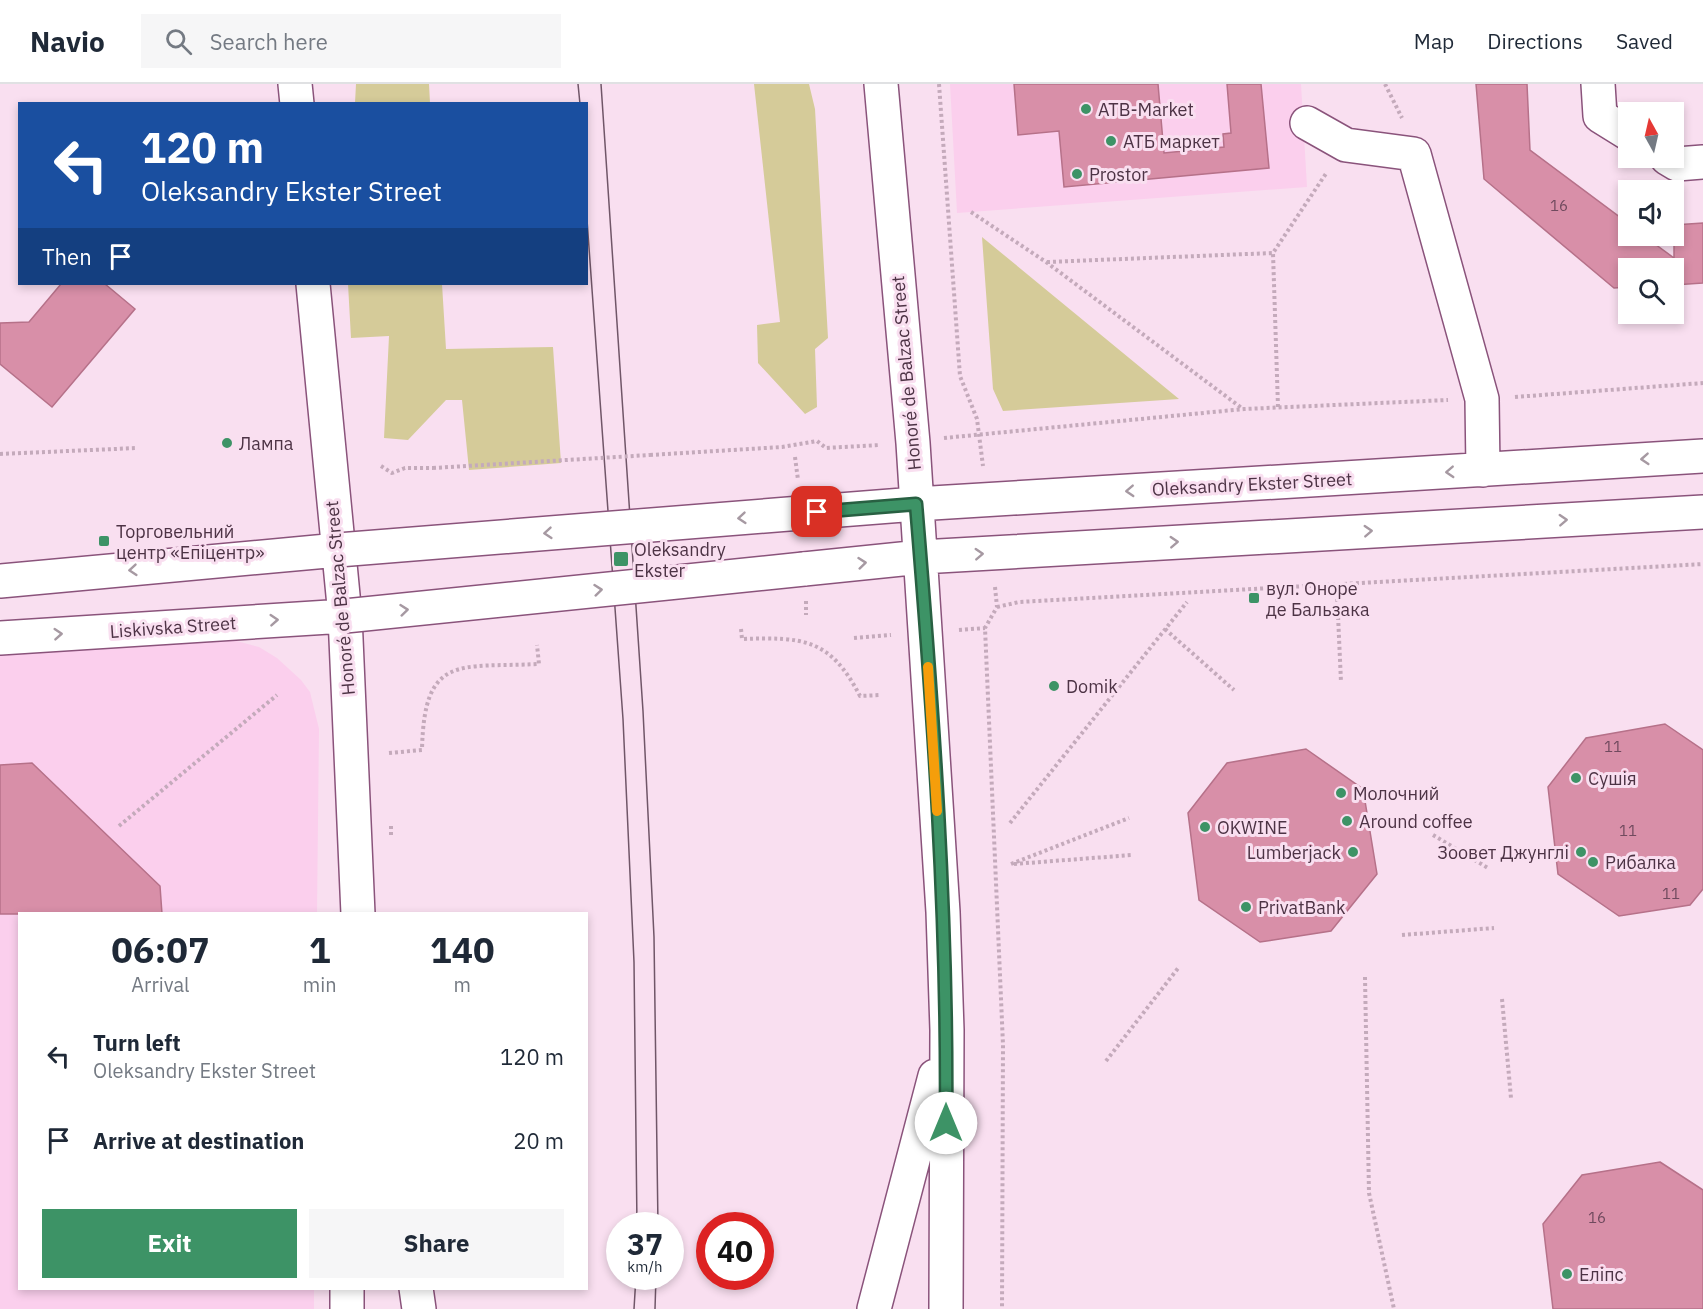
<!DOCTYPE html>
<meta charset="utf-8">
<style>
:root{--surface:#fff;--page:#f6f6f7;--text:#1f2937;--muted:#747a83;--line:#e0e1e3;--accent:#3d9366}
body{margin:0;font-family:"IBM Plex Sans",sans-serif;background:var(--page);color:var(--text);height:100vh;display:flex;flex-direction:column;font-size:22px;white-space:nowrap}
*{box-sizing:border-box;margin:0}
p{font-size:20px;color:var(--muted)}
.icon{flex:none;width:33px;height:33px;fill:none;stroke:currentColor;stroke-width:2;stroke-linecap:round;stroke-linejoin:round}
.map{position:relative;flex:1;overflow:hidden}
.details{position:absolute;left:18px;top:828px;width:570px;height:378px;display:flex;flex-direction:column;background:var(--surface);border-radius:0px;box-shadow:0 3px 9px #0003}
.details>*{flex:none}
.guide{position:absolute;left:18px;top:18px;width:570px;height:183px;border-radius:0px;box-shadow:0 3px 9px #0003;background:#1a4fa0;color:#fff;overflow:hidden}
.needle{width:39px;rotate:352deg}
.controls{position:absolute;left:1618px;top:18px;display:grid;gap:12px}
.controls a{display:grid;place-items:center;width:66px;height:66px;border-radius:0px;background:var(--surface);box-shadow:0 3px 9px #0003;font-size:30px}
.speed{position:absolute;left:606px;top:1128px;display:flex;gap:12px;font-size:30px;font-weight:700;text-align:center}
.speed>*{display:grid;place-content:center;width:78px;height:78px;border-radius:50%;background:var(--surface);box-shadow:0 3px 9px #0003;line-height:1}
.speed small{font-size:15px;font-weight:400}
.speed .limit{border:9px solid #d22;background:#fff;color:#111}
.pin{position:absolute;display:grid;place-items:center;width:51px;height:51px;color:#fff;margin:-26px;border-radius:12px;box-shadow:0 3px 9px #0006}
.me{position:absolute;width:66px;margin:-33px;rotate:0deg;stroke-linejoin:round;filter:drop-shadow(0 0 4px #0008)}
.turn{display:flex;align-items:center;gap:21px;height:126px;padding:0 24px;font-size:27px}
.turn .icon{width:78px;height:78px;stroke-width:2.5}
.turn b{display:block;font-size:42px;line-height:51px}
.then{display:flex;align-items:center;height:57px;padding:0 24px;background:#0003;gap:12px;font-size:22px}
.eta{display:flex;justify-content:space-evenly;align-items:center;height:102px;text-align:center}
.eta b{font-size:36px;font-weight:700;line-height:42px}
.button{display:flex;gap:12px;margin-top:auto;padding:12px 24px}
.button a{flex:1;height:69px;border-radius:0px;background:var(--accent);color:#fff;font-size:24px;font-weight:700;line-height:69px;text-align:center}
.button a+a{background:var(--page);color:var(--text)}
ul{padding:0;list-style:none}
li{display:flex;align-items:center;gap:18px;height:84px;padding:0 24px}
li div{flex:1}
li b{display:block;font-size:22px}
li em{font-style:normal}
header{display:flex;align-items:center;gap:36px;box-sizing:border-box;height:84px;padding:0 30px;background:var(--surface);border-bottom:2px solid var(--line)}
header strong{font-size:28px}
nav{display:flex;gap:33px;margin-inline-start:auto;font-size:21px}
.search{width:420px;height:54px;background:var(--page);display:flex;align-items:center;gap:15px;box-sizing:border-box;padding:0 21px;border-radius:0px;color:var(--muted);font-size:22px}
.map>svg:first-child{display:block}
</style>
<header>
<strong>Navio</strong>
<div class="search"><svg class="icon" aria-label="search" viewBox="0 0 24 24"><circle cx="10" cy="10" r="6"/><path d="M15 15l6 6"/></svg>Search here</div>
<nav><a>Map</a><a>Directions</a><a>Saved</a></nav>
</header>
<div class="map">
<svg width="1703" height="1225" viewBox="0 0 1703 1225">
<rect width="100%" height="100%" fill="#f9dff0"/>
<path fill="#fbcfed" d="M950 0H1301L1307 103 957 129Z
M233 556 259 563 277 574 301 596 310 608 319 645 317 829 20 830V1204L314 1205V1225H0V571Z"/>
<path fill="#d5cb99" d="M356 0H429L430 19H355Z
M754 0H809L815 25 828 254 815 265 817 323 805 330 758 279 757 241 780 238Z
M982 153 1179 315 1003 327 993 305Z
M348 200H442L446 265 553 263 561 379 469 386 462 316H446L408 356 384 354 389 252 351 254Z"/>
<path fill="#d88fa8" stroke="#b67189" stroke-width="1.5" d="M1014 0H1158L1164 69 1224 63 1223 50 1231 49 1227 0H1261L1269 84 1064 103 1059 47 1018 51Z
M1476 0H1527L1530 66 1629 140V152H1644L1674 174V141L1703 139V199L1674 201V184H1629V203L1614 204 1484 95Z
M61 200H105L135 225 52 323 0 280V239L29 238Z
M1665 640 1703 666V805L1690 821 1619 832 1558 790 1548 703 1586 654Z
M1306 665 1363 705 1377 790 1331 847 1260 858 1199 816 1188 729 1227 679Z
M32 679 160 802 162 830H0V681Z
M1660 1078 1703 1106V1225H1553L1543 1140 1582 1091Z"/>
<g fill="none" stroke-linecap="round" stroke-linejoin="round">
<defs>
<path id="minor" d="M295 0 297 20
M881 0 913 359 943 828 947 946 946 1225
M1598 0 1600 32 1629 50
M1307 39 1346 61 1414 70 1482 315 1483 386
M1667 74 1677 80 1703 78
M313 200 345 532 358 830
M801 429 916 420 1703 372
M804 485 921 473 1703 428
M0 497 338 466
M0 554 345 532
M416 1204 419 1225
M347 1225V1204
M874 1225 935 992"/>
</defs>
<use href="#minor" stroke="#8a537b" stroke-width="36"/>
<path stroke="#c4aabb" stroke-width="4" stroke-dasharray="3 3" stroke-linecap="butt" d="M939 0 960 292 977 335 983 382
M1385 0 1402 34
M971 128 1046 178 1243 325
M1047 178 1273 169
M1515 313 1703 299
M1278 323 1273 169 1327 88
M944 354 1244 325 1448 316
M0 370 137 364
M650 371 782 363 817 357 826 364 880 361
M795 373 798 396
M381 382 392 389 405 384H433
M995 503 997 523 985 544 1003 961 1002 1225
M1337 509 1341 598
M806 517V531
M997 523 1019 518 1703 480
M741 545 742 555C803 553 830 554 860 612L881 611
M1165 545 1234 606
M959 546 985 544
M854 554 891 551
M389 669 422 666C424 569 459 584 539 580L537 561
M1010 739 1187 518
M119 742 277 611
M391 751V741
M1433 751 1488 784
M1011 780 1129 734
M1014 780 1132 771
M1402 851 1494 844
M1365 893 1369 1109 1394 1225
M1502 915 1511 1014
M1106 977 1179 883"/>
<use href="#minor" stroke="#fff" stroke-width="33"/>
<path stroke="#705668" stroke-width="1.5" d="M578 0 580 20
M601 0 643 627 654 853 658 1142
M586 122 623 635 634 878 637 1142
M634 1225 636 1192
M655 1225 656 1192"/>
<defs>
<path id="minor-bridge" d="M338 466 801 429
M345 532 804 485"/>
</defs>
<use href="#minor-bridge" stroke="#8a537b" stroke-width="36" stroke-linecap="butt"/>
<path stroke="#c4aabb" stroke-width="4" stroke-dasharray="3 3" stroke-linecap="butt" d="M433 384 650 371"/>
<use href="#minor-bridge" stroke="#fff" stroke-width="33"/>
</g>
<defs><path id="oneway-chevron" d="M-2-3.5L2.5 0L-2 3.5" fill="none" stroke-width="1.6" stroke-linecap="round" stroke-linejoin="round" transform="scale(1.5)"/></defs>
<g stroke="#a699a2">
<use href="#oneway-chevron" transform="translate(1645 375) rotate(176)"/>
<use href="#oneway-chevron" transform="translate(1450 388) rotate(177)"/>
<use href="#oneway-chevron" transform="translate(1130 407) rotate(177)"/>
<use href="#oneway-chevron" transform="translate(742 434) rotate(175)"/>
<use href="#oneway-chevron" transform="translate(1563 436) rotate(-3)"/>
<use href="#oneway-chevron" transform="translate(1368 447) rotate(-3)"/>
<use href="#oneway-chevron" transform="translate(548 449) rotate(175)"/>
<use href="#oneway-chevron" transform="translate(1174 458) rotate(-3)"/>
<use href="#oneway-chevron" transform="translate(979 470) rotate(-3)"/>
<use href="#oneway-chevron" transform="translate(862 479) rotate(-6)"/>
<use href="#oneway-chevron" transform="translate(133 486) rotate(175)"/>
<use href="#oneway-chevron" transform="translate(598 506) rotate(-6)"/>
<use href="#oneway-chevron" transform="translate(404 526) rotate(-6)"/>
<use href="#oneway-chevron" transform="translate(274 536) rotate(-4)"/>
<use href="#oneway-chevron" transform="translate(58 550) rotate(-4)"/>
</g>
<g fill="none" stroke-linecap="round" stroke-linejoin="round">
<defs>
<path id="route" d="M817 428 916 420C933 625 948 832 946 1039"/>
</defs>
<use href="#route" stroke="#286042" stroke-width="15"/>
<use href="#route" stroke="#3d9366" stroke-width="10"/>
<path stroke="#f59e0b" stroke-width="10" d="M928 583 937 727"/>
</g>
<g fill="#3d9366" stroke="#f9dff0" stroke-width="2">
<circle cx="1086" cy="25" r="6"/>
<circle cx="1111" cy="57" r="6"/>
<circle cx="1077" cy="90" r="6"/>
<circle cx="227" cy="359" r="6"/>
<rect x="98" y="451" width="12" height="12" rx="3"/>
<rect x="613" y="467" width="16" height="16" rx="3"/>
<rect x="1248" y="508" width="12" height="12" rx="3"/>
<circle cx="1054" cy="602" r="6"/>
<circle cx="1576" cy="694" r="6"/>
<circle cx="1341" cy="709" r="6"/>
<circle cx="1347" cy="737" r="6"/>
<circle cx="1205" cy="743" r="6"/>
<circle cx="1353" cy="768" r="6"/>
<circle cx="1581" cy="768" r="6"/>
<circle cx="1593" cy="778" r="6"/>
<circle cx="1246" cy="823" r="6"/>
<circle cx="1567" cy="1190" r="6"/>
</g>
<g text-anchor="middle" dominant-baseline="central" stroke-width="6" stroke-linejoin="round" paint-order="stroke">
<g font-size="15" fill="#704a5e">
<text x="1559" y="121">16</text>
<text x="1613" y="662">11</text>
<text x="1628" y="746">11</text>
<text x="1671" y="809">11</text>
<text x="1597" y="1133">16</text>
</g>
<g font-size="18" fill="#4d3345" stroke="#f9dff0" text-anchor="start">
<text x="1098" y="25">ATB-Market</text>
<text x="1123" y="57">АТБ маркет</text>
<text x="1089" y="90">Prostor</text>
<text x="239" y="359">Лампа</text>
<text x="116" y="447">Торговельний<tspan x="116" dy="21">центр «Епіцентр»</tspan></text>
<text x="634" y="465">Oleksandry<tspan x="634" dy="21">Ekster</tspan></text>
<text x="1266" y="504">вул. Оноре<tspan x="1266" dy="21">де Бальзака</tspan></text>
<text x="1066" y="602">Domik</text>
<text x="1588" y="694">Сушія</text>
<text x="1353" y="709">Молочний</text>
<text x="1359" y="737">Around coffee</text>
<text x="1217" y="743">OKWINE</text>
<text x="1341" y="768" text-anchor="end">Lumberjack</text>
<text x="1569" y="768" text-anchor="end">Зоовет Джунглі</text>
<text x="1605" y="778">Рибалка</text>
<text x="1258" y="823">PrivatBank</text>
<text x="1579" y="1190">Еліпс</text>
</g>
<g font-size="18" fill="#4d3345" stroke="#f9dff0">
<text transform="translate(906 289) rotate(-95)">Honoré de Balzac Street</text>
<text transform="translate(1252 400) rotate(-3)">Oleksandry Ekster Street</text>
<text transform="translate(340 514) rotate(-95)">Honoré de Balzac Street</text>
<text transform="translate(173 543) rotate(-4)">Liskivska Street</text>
</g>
</g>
</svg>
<div class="controls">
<a><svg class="needle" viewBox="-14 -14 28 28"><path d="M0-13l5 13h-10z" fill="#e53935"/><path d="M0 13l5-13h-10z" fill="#747a83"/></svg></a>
<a><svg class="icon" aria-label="sound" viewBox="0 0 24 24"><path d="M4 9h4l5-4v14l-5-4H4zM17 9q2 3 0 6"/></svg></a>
<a><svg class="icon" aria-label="search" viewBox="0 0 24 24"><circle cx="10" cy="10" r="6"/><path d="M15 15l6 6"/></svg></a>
</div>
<div class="speed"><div>37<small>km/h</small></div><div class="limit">40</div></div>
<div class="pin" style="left:817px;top:428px;background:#d93025"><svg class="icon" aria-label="arrive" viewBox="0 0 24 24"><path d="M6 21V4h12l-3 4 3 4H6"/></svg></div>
<svg class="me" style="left:946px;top:1039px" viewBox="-20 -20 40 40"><circle r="19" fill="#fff"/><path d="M0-13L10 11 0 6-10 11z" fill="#3d9366"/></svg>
<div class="guide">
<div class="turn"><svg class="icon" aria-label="left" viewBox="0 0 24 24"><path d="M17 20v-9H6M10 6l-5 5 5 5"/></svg><div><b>120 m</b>Oleksandry Ekster Street</div></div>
<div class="then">Then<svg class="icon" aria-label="arrive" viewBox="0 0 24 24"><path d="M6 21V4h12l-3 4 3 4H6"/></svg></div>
</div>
<section class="details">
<div class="eta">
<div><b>06:07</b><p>Arrival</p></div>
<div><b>1</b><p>min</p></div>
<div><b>140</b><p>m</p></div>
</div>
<ul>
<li><svg class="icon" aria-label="left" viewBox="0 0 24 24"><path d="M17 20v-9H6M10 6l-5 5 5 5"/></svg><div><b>Turn left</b><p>Oleksandry Ekster Street</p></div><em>120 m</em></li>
<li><svg class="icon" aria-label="arrive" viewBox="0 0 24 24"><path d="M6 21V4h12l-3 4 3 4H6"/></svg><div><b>Arrive at destination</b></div><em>20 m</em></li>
</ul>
<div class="button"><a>Exit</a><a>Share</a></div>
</section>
</div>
